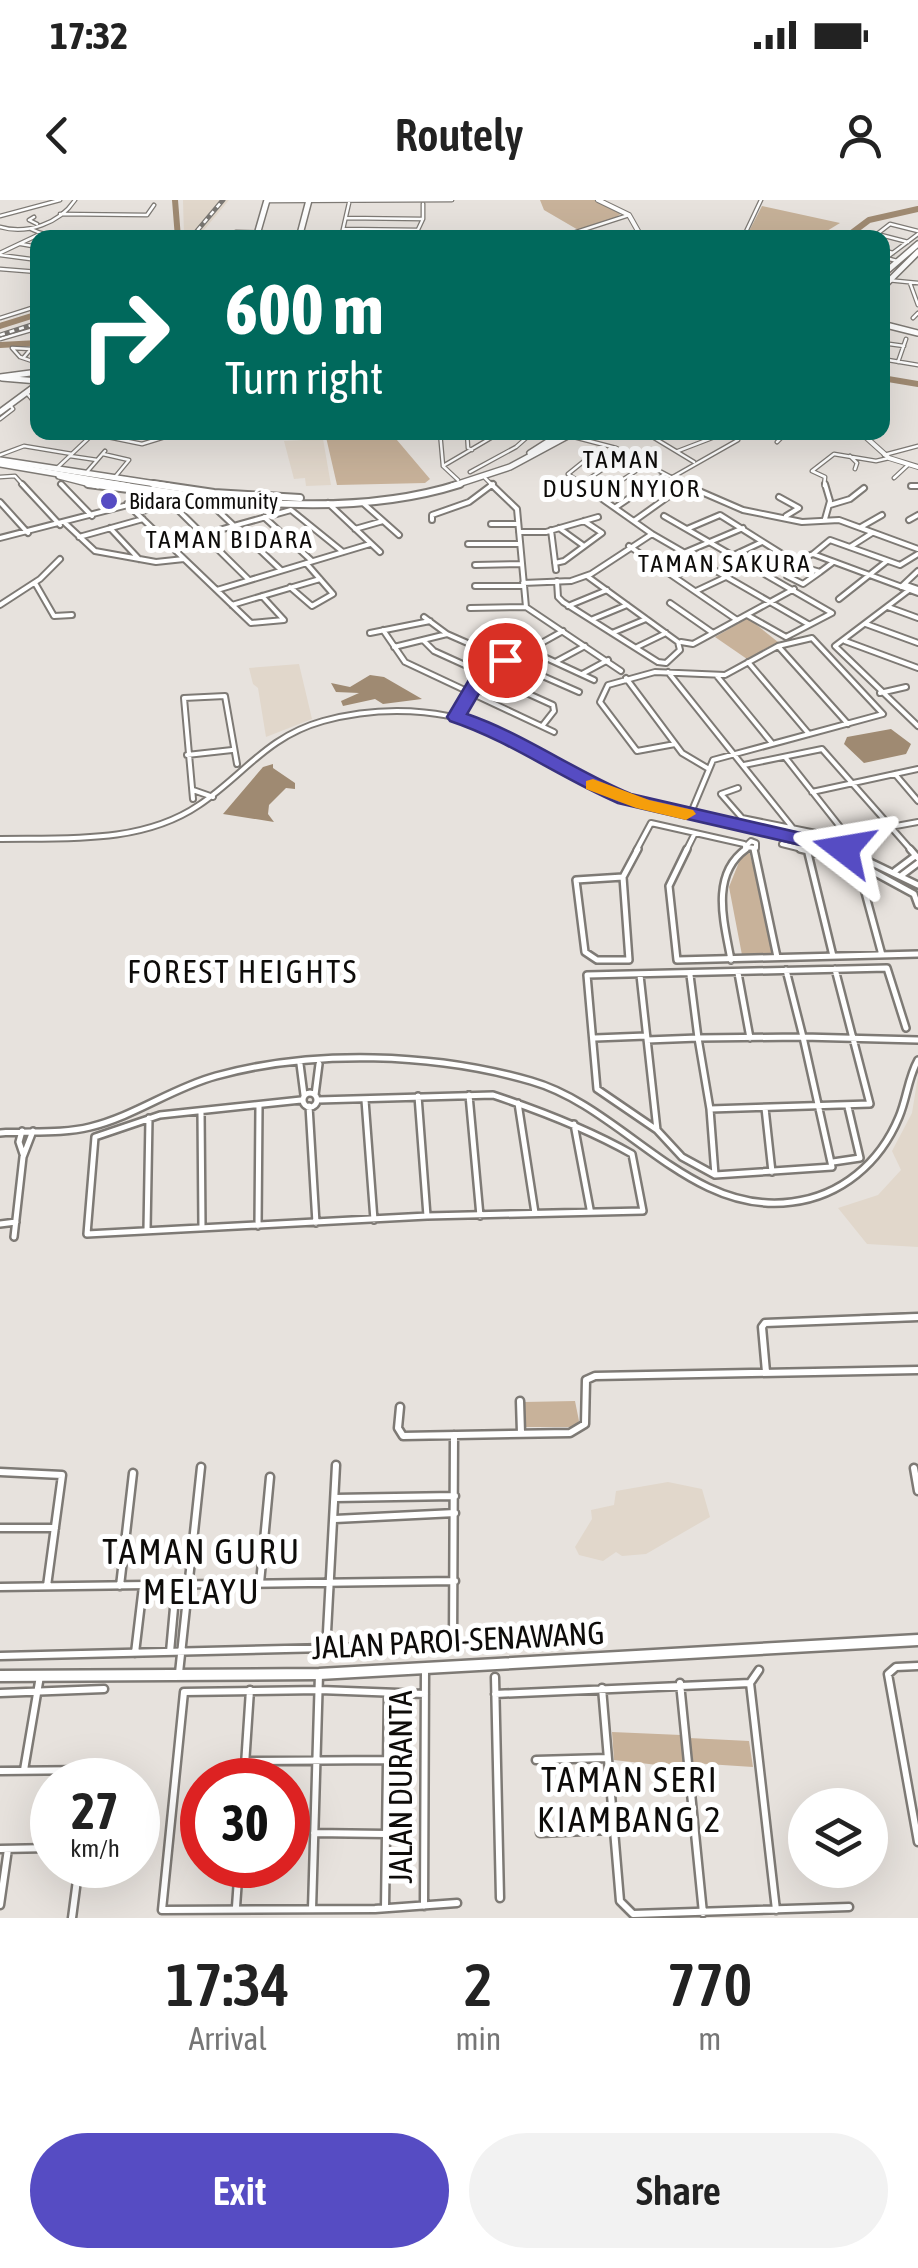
<!DOCTYPE html>
<style>
:root{--surface:#fff;--page:#f2f2f2;--text:#222;--muted:#767676;--accent:#564cc3}
body{margin:0;font-family:"Asap Condensed",sans-serif;background:var(--page);color:var(--text);height:100vh;display:flex;flex-direction:column;font-size:38px;white-space:nowrap}
*{box-sizing:border-box;margin:0}
p{font-size:32px;color:var(--muted)}
.icon{flex:none;width:55px;height:55px;fill:none;stroke:currentColor;stroke-width:2;stroke-linecap:round;stroke-linejoin:round}
.map{position:relative;height:1718px;overflow:hidden}
.panel{display:flex;flex-direction:column;background:var(--surface);flex:1}
.panel>*{flex:none}
.guide{position:absolute;left:30px;top:30px;width:860px;height:210px;border-radius:20px;box-shadow:0 10px 40px #0002;background:#00695c;color:#fff;overflow:hidden}
.buttons{position:absolute;left:788px;top:1588px;display:grid;gap:20px}
.buttons a{display:grid;place-items:center;width:100px;height:100px;border-radius:50%;background:var(--surface);box-shadow:0 10px 40px #0002;font-size:50px}
.speed{position:absolute;left:30px;top:1558px;display:flex;gap:20px;font-size:50px;font-weight:700;text-align:center}
.speed>*{display:grid;place-content:center;width:130px;height:130px;border-radius:50%;background:var(--surface);box-shadow:0 10px 40px #0002;line-height:1}
.speed small{font-size:25px;font-weight:400}
.speed .limit{border:15px solid #d22;background:#fff;color:#111}
.pin{position:absolute;display:grid;place-items:center;width:85px;height:85px;color:#fff;margin:-42px;border:5px solid #fff;border-radius:50%;box-shadow:0 2px 10px #0007}
.me{position:absolute;width:110px;margin:-55px;rotate:284deg;stroke-linejoin:round;filter:drop-shadow(0 0 8px #0008)}
.turn{display:flex;align-items:center;gap:35px;height:210px;padding:0 30px;font-size:45px}
.turn .icon{width:130px;height:130px;stroke-width:2.5}
.turn b{display:block;font-size:70px;line-height:85px}
.eta{display:flex;justify-content:space-evenly;align-items:center;height:170px;text-align:center}
.eta b{font-size:60px;font-weight:600;line-height:70px}
.button{display:flex;gap:20px;margin-top:auto;padding:20px 30px}
.button a{flex:1;height:115px;border-radius:60px;background:var(--accent);color:#fff;font-size:40px;font-weight:600;line-height:115px;text-align:center}
.button a+a{background:var(--page);color:var(--text)}
.status{display:flex;justify-content:space-between;align-items:center;height:70px;padding:0 50px;background:var(--surface);direction:ltr}
.status svg{height:28px;fill:currentColor}
header{display:flex;justify-content:space-between;align-items:center;height:130px;padding:0 30px;background:var(--surface);font-size:45px;font-weight:600}
.map>svg:first-child{display:block}
</style>
<div class="status"><b>17:32</b><svg viewBox="0 0 49 12"><path d="M0 12V9h3v3zM5 12V6h3v6zM10 12V3h3v9zM15 12V0h3v12zM26 1h20v11H26zM47 4h2v5h-2z"/></svg></div>
<header><svg class="icon" aria-label="back" viewBox="0 0 24 24"><path d="M15 5l-7 7 7 7"/></svg>Routely<svg class="icon" aria-label="person" viewBox="0 0 24 24"><circle cx="12" cy="8" r="4"/><path d="M4 21q1-7 8-7t8 7"/></svg></header>
<div class="map">
<svg width="918" height="1718" viewBox="0 0 918 1718">
<rect width="100%" height="100%" fill="#e7e2dd"/>
<path fill="#e1d7cb" d="M183 0H229L198 37 191 38 184 36Z
M323 239 331 285 306 286 305 278 294 279 284 241Z
M299 464 312 519 266 537 258 488 253 484 249 468Z
M918 876V1047L867 1044 838 1008 878 995 901 970 892 951 912 913Z
M668 1282 702 1289 710 1317 646 1354 622 1356 616 1352 603 1361 579 1355 575 1347 592 1319 591 1310 614 1305 616 1291Z"/>
<path fill="#c8b29a" d="M540 0H595L622 13 605 25 580 31 544 10Z
M391 233 430 279 425 283 337 285 326 237Z
M748 418 778 442 747 459 715 437Z
M749 651 776 752 773 754 742 755 729 687 743 652Z
M575 1201 579 1221 574 1227H525L524 1202Z
M612 1532 681 1535 684 1568 614 1560Z
M689 1538 749 1541 753 1567 692 1563Z"/>
<path fill="#c6b198" d="M762 6 840 23 817 37H746Z"/>
<path fill="#9f8a72" d="M370 475 384 477 422 499 383 504 375 499 343 506 341 501 359 493 336 492 331 483 350 487Z
M891 529 911 544 906 554 864 563 844 544 847 537Z
M273 564V568L295 583V589L286 588 269 605 268 614 274 622 223 614 263 567Z"/>
<g fill="none" stroke-linecap="round" stroke-linejoin="round">
<path stroke="#9f8a72" stroke-width="6" d="M175 0 178 38
M845 38 869 20 918 9
M0 126 38 114
M0 145 38 143
M882 178 918 184"/>
<defs>
<path id="minor-far3" d="M267 1 452 0
M60 14 147 15 154 5
M0 16 60 0
M34 17 29 20 37 24
M346 18 423 19
M0 27C27 35 60 23 75 0
M31 29C65 46 109 30 145 38
M343 29 418 30
M877 34 908 42
M233 38 236 32 341 34
M341 38 349 3
M414 38 423 19V4
M558 38 629 15
M743 38 761 0
M872 38 890 24 918 31
M21 44 38 47
M882 50 893 53
M0 53 38 35
M0 55 38 60
M897 61 886 58 918 34
M0 69 38 72
M887 80 918 83
M910 83 918 105
M0 118 38 106
M913 118 918 113
M0 139 38 128
M882 143 904 146
M24 157 31 149 12 148 20 157 38 163
M882 159 918 165
M898 162 906 139
M26 192 38 207
M0 219 13 209 10 205
M224 232 301 234
M440 232 443 266 458 280
M467 232 468 248 472 250
M655 232 651 236 694 262
M93 234 142 244 181 232
M301 236 353 232
M570 236 616 248 688 286
M777 242 787 232
M678 251 725 233
M103 254 129 260 115 277
M0 255 24 246 72 254
M884 255 918 246
M70 256 97 260
M850 256 857 263 855 269
M443 266 501 232
M57 268 93 234
M470 272 516 247 533 232
M86 273 105 251
M0 277 15 276 24 286
M485 278 493 286
M671 278 738 240
M894 278 908 265
M581 284 627 253
M585 286 568 274 604 245
M613 286 645 265
M647 286 663 275
M824 286 825 277 812 271 834 254 876 261 889 258
M911 286H918"/>
<path id="minor-far2" d="M22 284 60 325
M61 284 92 316
M491 284 517 309 526 407 621 471
M581 284 652 334 808 424
M683 284 743 310 802 322 839 320 918 349
M825 284 830 301 825 319
M911 286H918
M598 296 617 284
M779 297 799 308 786 316
M187 300 127 304 251 423 284 420 262 396
M0 302 28 333
M328 303 380 352
M363 303 399 335
M830 305 850 299 864 288
M213 306 281 370
M616 307 650 284
M136 312 173 305 249 380
M664 316 832 413 786 437 747 415
M264 317 312 361
M432 320V315L469 302 493 284
M909 320 918 315
M634 321 686 284
M65 323 95 351 156 362 184 359
M491 324H518
M861 327 882 315
M110 328 139 359
M559 328 584 346
M355 329 383 321
M687 329 720 315 782 354 760 370
M551 330 556 370
M519 332H546L598 317
M79 337 143 319
M0 338 128 305
M169 344 291 310 343 352
M468 344H520
M629 346 737 420
M850 347 872 333
M686 352 743 328
M813 354 918 393
M734 355 762 342
M555 363 564 361 602 333 584 321
M475 365 522 364
M782 366 813 354 830 340 900 365 918 354
M800 366 820 372 803 384 787 376Z
M820 372 832 363
M674 376 703 363
M557 381 558 397 563 402 658 462 666 463 680 450 678 442 587 376
M35 383 54 416 72 415
M523 383 571 381 591 374 652 334
M906 385 918 389
M475 386H522
M290 387 312 406 333 394 306 363
M901 387 918 371
M217 390 370 344
M909 390 835 446 918 526
M696 391 728 376
M839 399 887 361
M670 403 713 433
M0 405 40 379 60 359
M232 405 320 379
M568 406 607 390
M888 407 918 418
M470 408 526 407
M424 417 447 434 579 492
M593 419 627 405
M866 424 918 443
M383 430 405 462 554 532
M370 433 430 421
M612 433 646 419
M424 441 434 451 553 505 554 511 543 525
M845 441 918 468
M681 442 693 444 794 389
M778 446 848 524
M394 447 447 434
M637 447 666 433
M529 450 594 480
M557 461 585 446
M748 462 809 534
M668 472 792 627
M582 474 608 460
M717 476 771 542
M626 478 682 553 709 569
M880 493 906 487
M457 517 484 475 563 431
M675 544 637 551 600 502 608 485 655 472 725 475 778 446 812 438 883 514 713 560 690 615
M187 555 232 550
M785 557 848 637
M744 565 822 549 912 651
M895 574 918 601
M738 588 721 594 742 618 836 637 918 622
M193 590 213 597
M812 592 918 569
M193 599 184 498 225 496 237 564
M0 639C66 638 142 644 199 605 244 575 266 537 323 521 389 503 461 509 521 542 555 562 589 588 627 600 696 619 784 626 848 651
M751 641 756 643V648L745 647Z
M782 644 810 651
M636 651 651 623 744 644
M686 651 695 633
M743 651 747 648"/>
<path id="minor-far1" d="M687 649 669 686 677 760 918 754
M754 649 777 757
M800 649 857 663 914 694
M807 649 833 756
M843 649 918 685
M910 649 918 658
M857 663 882 755
M895 671 915 656
M902 675 918 663
M623 677 629 760H597L585 752 576 680Z
M623 677 638 649
M914 694 918 705
M731 760C724 722 710 675 746 649
M786 770 803 837 918 840
M738 773 750 838
M640 775 657 930 682 957 715 975
M803 837 832 967 715 975 710 909 698 838Z
M595 838 646 836
M647 840 698 838 690 775
M300 864 304 895
M303 900a7 7 0 1 1 14 0a7 7 0 1 1-14 0Z
M315 895 319 864
M469 895 480 1016
M418 896 427 1016
M301 900 160 915 95 937 87 1034 427 1016 643 1011 632 954C588 929 541 911 493 895L318 900
M365 900 374 1020
M518 903 535 1013
M309 906 316 1023
M765 908 772 972
M710 909 870 904 835 769
M201 911 202 1028
M574 924 590 1009
M657 930 597 889 587 775 887 768 906 828
M22 931 19 942 23 954
M0 933C30 931 61 934 90 927 135 916 172 888 216 876 314 849 434 853 531 881 623 907 689 1016 792 1002 841 996 880 963 899 917 907 898 908 878 918 860
M833 962 860 958 848 907
M0 1024 16 1022
M258 1026 259 906
M147 1030 149 918
M14 1037 23 957 33 931
M861 1119 918 1117"/>
<path id="minor" d="M766 1172 762 1127 765 1123 918 1117
M520 1201 521 1233
M400 1207 398 1228 403 1236 570 1233 585 1224 586 1180 595 1176 918 1170
M914 1268 918 1291
M0 1272 62 1275 47 1386
M335 1298 455 1296
M335 1319 455 1313
M0 1328H55
M260 1383 270 1277
M120 1386 133 1273
M0 1387 455 1381
M326 1451 336 1265
M170 1452 176 1386
M135 1453 143 1386
M0 1456 453 1445 454 1235
M918 1466 896 1467 888 1474 918 1642
M759 1470 750 1483 776 1710
M179 1473 201 1267
M495 1477 500 1698
M680 1483 703 1713
M602 1488 620 1701 633 1714 849 1707
M0 1493 104 1489
M425 1494 320 1490 184 1492 162 1710 375 1709 457 1703
M495 1494 750 1483
M536 1560 607 1558
M246 1561 387 1560
M24 1570 40 1476
M0 1571 91 1570 89 1580
M244 1580 250 1490
M314 1633 386 1634
M540 1633 611 1630
M0 1649 52 1648
M0 1705 8 1649
M424 1706 425 1469
M236 1707 239 1665
M385 1708 388 1493
M312 1709 319 1474
M72 1718 79 1665"/>
<path id="tertiary" d="M598 0 629 15 642 38
M860 232 889 258 918 267"/>
<path id="secondary-far2" d="M882 75 918 44
M882 88 918 52
M2 178 38 181
M0 260 169 286
M59 276 98 286"/>
<path id="secondary-far1" d="M88 284 243 303
M153 284 214 293 300 298"/>
<path id="secondary" d="M0 1476 319 1474 918 1440"/>
<path id="primary-far1" d="M530 253 563 232
M0 264 129 286
M452 286 510 267 575 232"/>
<path id="primary" d="M113 284C224 302 350 319 460 284"/>
<path id="trunk" d="M256 38 267 0
M299 38 309 0
M882 124 918 133
M0 177 38 172
M0 212 38 184"/>
</defs>
<use href="#minor-far3" stroke="#7e7a75" stroke-width="5"/>
<use href="#minor-far2" stroke="#7e7a75" stroke-width="8"/>
<use href="#minor-far1" stroke="#7e7a75" stroke-width="10"/>
<use href="#minor" stroke="#7e7a75" stroke-width="11"/>
<use href="#tertiary" stroke="#7e7a75" stroke-width="6"/>
<use href="#secondary-far2" stroke="#7e7a75" stroke-width="8"/>
<use href="#secondary-far1" stroke="#7e7a75" stroke-width="10"/>
<use href="#secondary" stroke="#7e7a75" stroke-width="15"/>
<use href="#primary-far1" stroke="#7e7a75" stroke-width="8"/>
<use href="#primary" stroke="#7e7a75" stroke-width="10"/>
<use href="#trunk" stroke="#7e7a75" stroke-width="8"/>
<use href="#minor-far3" stroke="#fff" stroke-width="2.5"/>
<use href="#minor-far2" stroke="#fff" stroke-width="4"/>
<use href="#minor-far1" stroke="#fff" stroke-width="5"/>
<use href="#minor" stroke="#fff" stroke-width="6"/>
<use href="#tertiary" stroke="#fff" stroke-width="4"/>
<use href="#secondary-far2" stroke="#fff" stroke-width="5"/>
<use href="#secondary-far1" stroke="#fff" stroke-width="6"/>
<use href="#secondary" stroke="#fff" stroke-width="10"/>
<use href="#primary-far1" stroke="#fff" stroke-width="5"/>
<use href="#primary" stroke="#fff" stroke-width="6"/>
<use href="#trunk" stroke="#fff" stroke-width="5"/>
<defs>
<path id="rail" d="M191 38 223 0
M0 135 38 123"/>
</defs>
<use href="#rail" stroke="#7a7773" stroke-width="5"/>
<use href="#rail" stroke="#fff" stroke-width="2.5" stroke-dasharray="5" stroke-linecap="butt"/>
</g>
<path fill="#564cc3" stroke="#38317f" stroke-width="2.5" d="M505 454 514 460 484 485 467 514C525 534 575 571 631 594L844 643 854 649 844 655 618 603C560 578 510 541 450 521L447 517 470 478Z"/>
<path fill="#f59e0b" d="M593 579 649 600 693 610 696 614 686 620 636 608 586 589V581Z"/>
<circle fill="#564cc3" stroke="#fff" stroke-width="4" cx="109" cy="301" r="10"/>
<g text-anchor="middle" dominant-baseline="central" stroke-width="10" stroke-linejoin="round" paint-order="stroke">
<g font-size="22" fill="#0e0c0a" stroke="#fff" text-anchor="start">
<text x="129" y="301">Bidara Community</text>
</g>
<g font-size="25" letter-spacing="2.5" fill="#0e0c0a" stroke="#fff">
<text x="622" y="259">TAMAN<tspan x="622" dy="29">DUSUN NYIOR</tspan></text>
<text x="230" y="339">TAMAN BIDARA</text>
<text x="725" y="363">TAMAN SAKURA</text>
</g>
<g font-size="32" letter-spacing="2.5" fill="#0e0c0a" stroke="#fff">
<text x="243" y="771">FOREST HEIGHTS</text>
</g>
<g font-size="32" fill="#0e0c0a" stroke="#fff">
<text transform="translate(458 1440) rotate(-3)">JALAN PAROI-SENAWANG</text>
<text transform="translate(400 1587) rotate(-90)">JALAN DURANTA</text>
</g>
<g font-size="35" letter-spacing="2.5" fill="#0e0c0a" stroke="#fff">
<text x="202" y="1351">TAMAN GURU<tspan x="202" dy="40">MELAYU</tspan></text>
<text x="630" y="1579">TAMAN SERI<tspan x="630" dy="40">KIAMBANG 2</tspan></text>
</g>
</g>
</svg>
<div class="buttons">
<a><svg class="icon" aria-label="layers" viewBox="0 0 24 24"><path d="M12 4l9 5-9 5-9-5zM3 14l9 5 9-5"/></svg></a>
</div>
<div class="speed"><div>27<small>km/h</small></div><div class="limit">30</div></div>
<div class="pin" style="left:505px;top:460px;background:#d93025"><svg class="icon" aria-label="arrive" viewBox="0 0 24 24"><path d="M6 21V4h12l-3 4 3 4H6"/></svg></div>
<svg class="me" style="left:844px;top:649px" viewBox="-20 -20 40 40"><path d="M0-17L14 15 0 8-14 15z" fill="#564cc3" stroke="#fff" stroke-width="4"/></svg>
<div class="guide">
<div class="turn"><svg class="icon" aria-label="right" viewBox="0 0 24 24"><path d="M7 20v-9h11M14 6l5 5-5 5"/></svg><div><b>600 m</b>Turn right</div></div>
</div>
</div>
<section class="panel">
<div class="eta">
<div><b>17:34</b><p>Arrival</p></div>
<div><b>2</b><p>min</p></div>
<div><b>770</b><p>m</p></div>
</div>
<div class="button"><a>Exit</a><a>Share</a></div>
</section>
